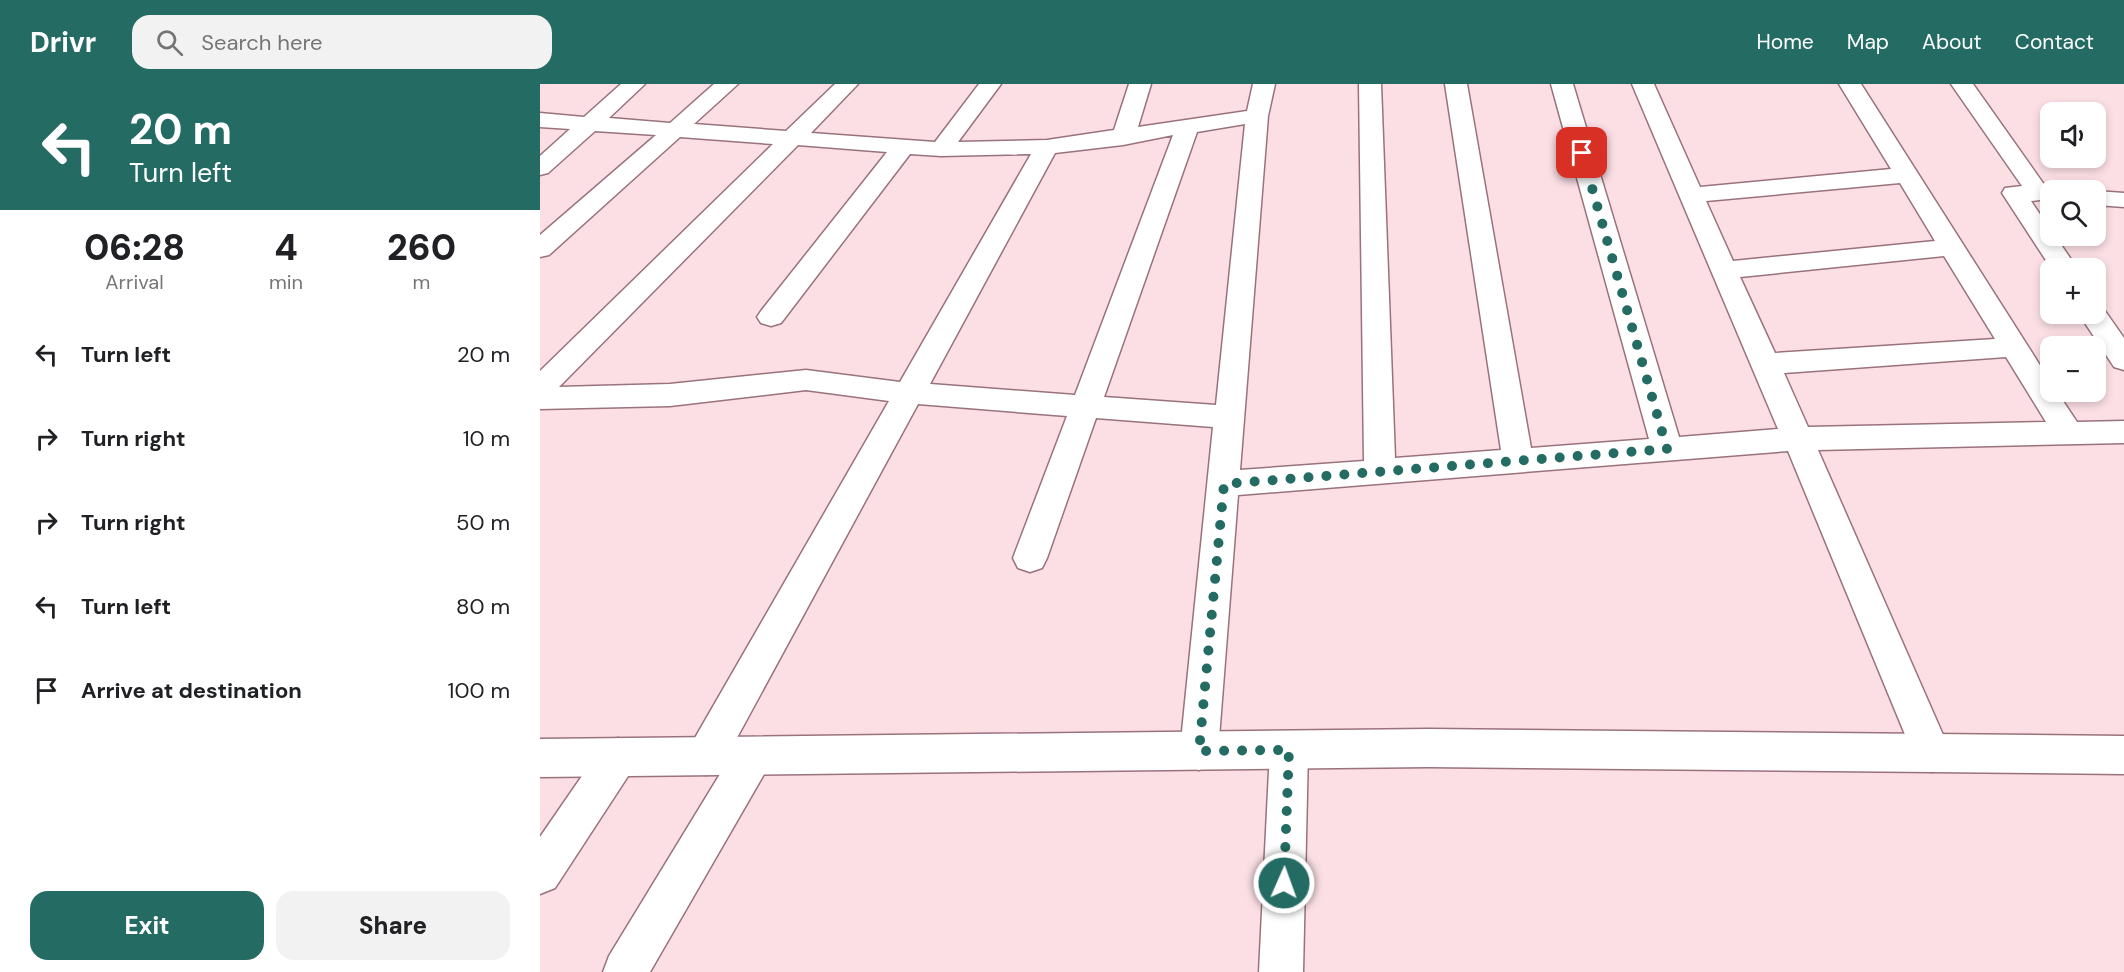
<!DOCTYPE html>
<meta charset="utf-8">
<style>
:root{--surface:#fff;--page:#f2f2f2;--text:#202124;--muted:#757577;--accent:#246c63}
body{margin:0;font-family:"DM Sans",sans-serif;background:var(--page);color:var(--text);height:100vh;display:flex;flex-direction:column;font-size:22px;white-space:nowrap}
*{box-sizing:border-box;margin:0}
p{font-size:20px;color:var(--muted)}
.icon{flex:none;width:33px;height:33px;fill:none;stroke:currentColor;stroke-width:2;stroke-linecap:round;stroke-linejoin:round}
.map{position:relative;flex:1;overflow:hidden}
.side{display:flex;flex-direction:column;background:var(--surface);width:540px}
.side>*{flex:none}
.top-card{background:#246c63;color:#fff;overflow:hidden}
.buttons{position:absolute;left:1500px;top:18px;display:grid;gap:12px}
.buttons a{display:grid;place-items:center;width:66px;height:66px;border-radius:12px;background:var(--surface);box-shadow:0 3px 9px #0003;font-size:30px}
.pin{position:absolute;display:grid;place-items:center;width:51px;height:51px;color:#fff;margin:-26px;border-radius:12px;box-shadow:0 3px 9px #0006}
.me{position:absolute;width:66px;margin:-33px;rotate:2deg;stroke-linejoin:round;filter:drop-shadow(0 0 4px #0008)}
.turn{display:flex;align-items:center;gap:21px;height:126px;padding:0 30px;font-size:27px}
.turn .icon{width:78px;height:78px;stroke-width:2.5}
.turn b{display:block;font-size:42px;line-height:51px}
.eta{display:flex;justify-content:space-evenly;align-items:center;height:102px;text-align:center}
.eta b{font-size:36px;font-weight:800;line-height:42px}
.action{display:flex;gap:12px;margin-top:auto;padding:12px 30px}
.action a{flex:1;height:69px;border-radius:18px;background:var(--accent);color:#fff;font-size:24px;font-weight:800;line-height:69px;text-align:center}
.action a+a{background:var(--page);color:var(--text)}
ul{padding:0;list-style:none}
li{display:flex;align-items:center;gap:18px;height:84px;padding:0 30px}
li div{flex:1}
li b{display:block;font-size:22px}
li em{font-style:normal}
header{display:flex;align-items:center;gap:36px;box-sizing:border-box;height:84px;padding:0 30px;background:var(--accent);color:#fff}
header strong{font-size:28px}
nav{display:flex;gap:33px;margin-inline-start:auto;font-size:21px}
.search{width:420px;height:54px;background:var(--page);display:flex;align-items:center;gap:15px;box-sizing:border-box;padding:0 21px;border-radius:18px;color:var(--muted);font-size:22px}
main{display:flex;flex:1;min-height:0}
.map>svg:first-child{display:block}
</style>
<header>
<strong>Drivr</strong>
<div class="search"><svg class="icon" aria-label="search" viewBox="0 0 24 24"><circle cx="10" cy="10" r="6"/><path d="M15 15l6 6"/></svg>Search here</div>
<nav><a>Home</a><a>Map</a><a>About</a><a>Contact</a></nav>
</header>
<main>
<section class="side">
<div class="top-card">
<div class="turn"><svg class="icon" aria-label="left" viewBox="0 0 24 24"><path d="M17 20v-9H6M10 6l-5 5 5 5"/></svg><div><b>20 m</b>Turn left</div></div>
</div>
<div class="eta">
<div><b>06:28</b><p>Arrival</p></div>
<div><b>4</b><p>min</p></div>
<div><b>260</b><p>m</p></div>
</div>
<ul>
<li><svg class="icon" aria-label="left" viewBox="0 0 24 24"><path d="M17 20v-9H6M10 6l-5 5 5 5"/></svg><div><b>Turn left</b></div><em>20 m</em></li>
<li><svg class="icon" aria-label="right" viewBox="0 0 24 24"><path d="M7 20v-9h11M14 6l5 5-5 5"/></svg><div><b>Turn right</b></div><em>10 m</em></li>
<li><svg class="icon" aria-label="right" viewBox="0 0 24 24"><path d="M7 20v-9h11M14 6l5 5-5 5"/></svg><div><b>Turn right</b></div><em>50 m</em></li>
<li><svg class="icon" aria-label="left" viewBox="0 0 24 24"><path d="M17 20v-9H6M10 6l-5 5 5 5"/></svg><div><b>Turn left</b></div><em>80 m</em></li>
<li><svg class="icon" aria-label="arrive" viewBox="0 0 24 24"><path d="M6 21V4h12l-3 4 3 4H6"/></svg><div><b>Arrive at destination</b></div><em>100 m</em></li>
</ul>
<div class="action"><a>Exit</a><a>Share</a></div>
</section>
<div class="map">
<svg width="1584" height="888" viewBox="0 0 1584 888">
<rect width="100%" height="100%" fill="#fbdfe5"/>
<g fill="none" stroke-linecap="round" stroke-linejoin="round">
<defs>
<path id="minor" d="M81 0H105L69 34 130 39 174 0H198L154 40 246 47 295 0H318L271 49 395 58 439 0H461L418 58 507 56 574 46 589 0H611L598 43 707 27 713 0H735L728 32 700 386 824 377 819 0H841L855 374 961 366 905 0H927L991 364 1109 355 1011 0H1033L1139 353 1238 345 1092 0H1114L1160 103 1351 85 1299 0H1321L1510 297V308H1517L1537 338 1584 337V359L1278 366 1411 669 1406 682 1392 688 1378 682 1248 367 698 411 678 667 673 680 659 686 645 680 640 667 673 343 556 334 507 474 502 484 490 488 478 484 473 474 527 332 378 320 180 685 166 691 152 685 146 672 152 659 349 317 266 306 130 322 0 325V287L233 60 140 53 9 171 0 173V151L116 51 55 47 8 89 0 91V72L30 45 0 43V29L44 33ZM705 40 676 321 564 313 657 48ZM633 51 535 311 390 300 515 69 583 61ZM258 61 347 68 221 227 217 233 221 239 231 242 241 239 370 70 401 72 491 70 360 298 266 286 130 300 19 303ZM1360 99 1395 157 1193 177 1166 117ZM1404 172 1455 255 1235 269 1200 193ZM1466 273 1506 338 1268 343 1244 289Z
M1411 0H1433L1510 109 1508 115 1491 117 1510 145V152H1515L1537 184H1511L1462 109 1465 104 1482 102Z
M1556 107 1584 109V123L1556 121Z
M1556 222 1563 224 1584 254V286L1574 283 1539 230H1556Z
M749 647 763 653 768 666 763 888H719L730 666 735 653Z
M213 653 227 659 233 672 227 685 110 888H63L69 872 199 659Z
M78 654 92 660 98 673 92 686 15 804 0 810V753L64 660Z"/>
<path id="tertiary" d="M889 645 1584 652V690L889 683 0 693V655Z"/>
</defs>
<use href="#minor" stroke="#9a727c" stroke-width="3"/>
<use href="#tertiary" stroke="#9a727c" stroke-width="3"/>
<use href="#minor" fill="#fff" fill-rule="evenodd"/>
<use href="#tertiary" fill="#fff" fill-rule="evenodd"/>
</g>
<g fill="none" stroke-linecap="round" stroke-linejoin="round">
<path stroke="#246c63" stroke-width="10" stroke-dasharray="0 18" d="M744 799 749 666 659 667 684 400 1127 365 1042 69"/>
</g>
</svg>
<div class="buttons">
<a><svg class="icon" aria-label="sound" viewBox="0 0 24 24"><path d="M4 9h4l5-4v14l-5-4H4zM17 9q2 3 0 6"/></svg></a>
<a><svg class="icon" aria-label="search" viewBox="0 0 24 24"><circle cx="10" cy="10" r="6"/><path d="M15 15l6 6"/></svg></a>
<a>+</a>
<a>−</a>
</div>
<div class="pin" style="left:1042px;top:69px;background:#d93025"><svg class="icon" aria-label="arrive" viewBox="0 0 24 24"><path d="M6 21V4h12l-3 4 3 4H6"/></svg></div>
<svg class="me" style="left:744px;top:799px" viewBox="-20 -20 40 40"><circle r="17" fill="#246c63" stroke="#fff" stroke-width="3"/><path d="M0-11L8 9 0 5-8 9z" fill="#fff"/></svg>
</div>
</main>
